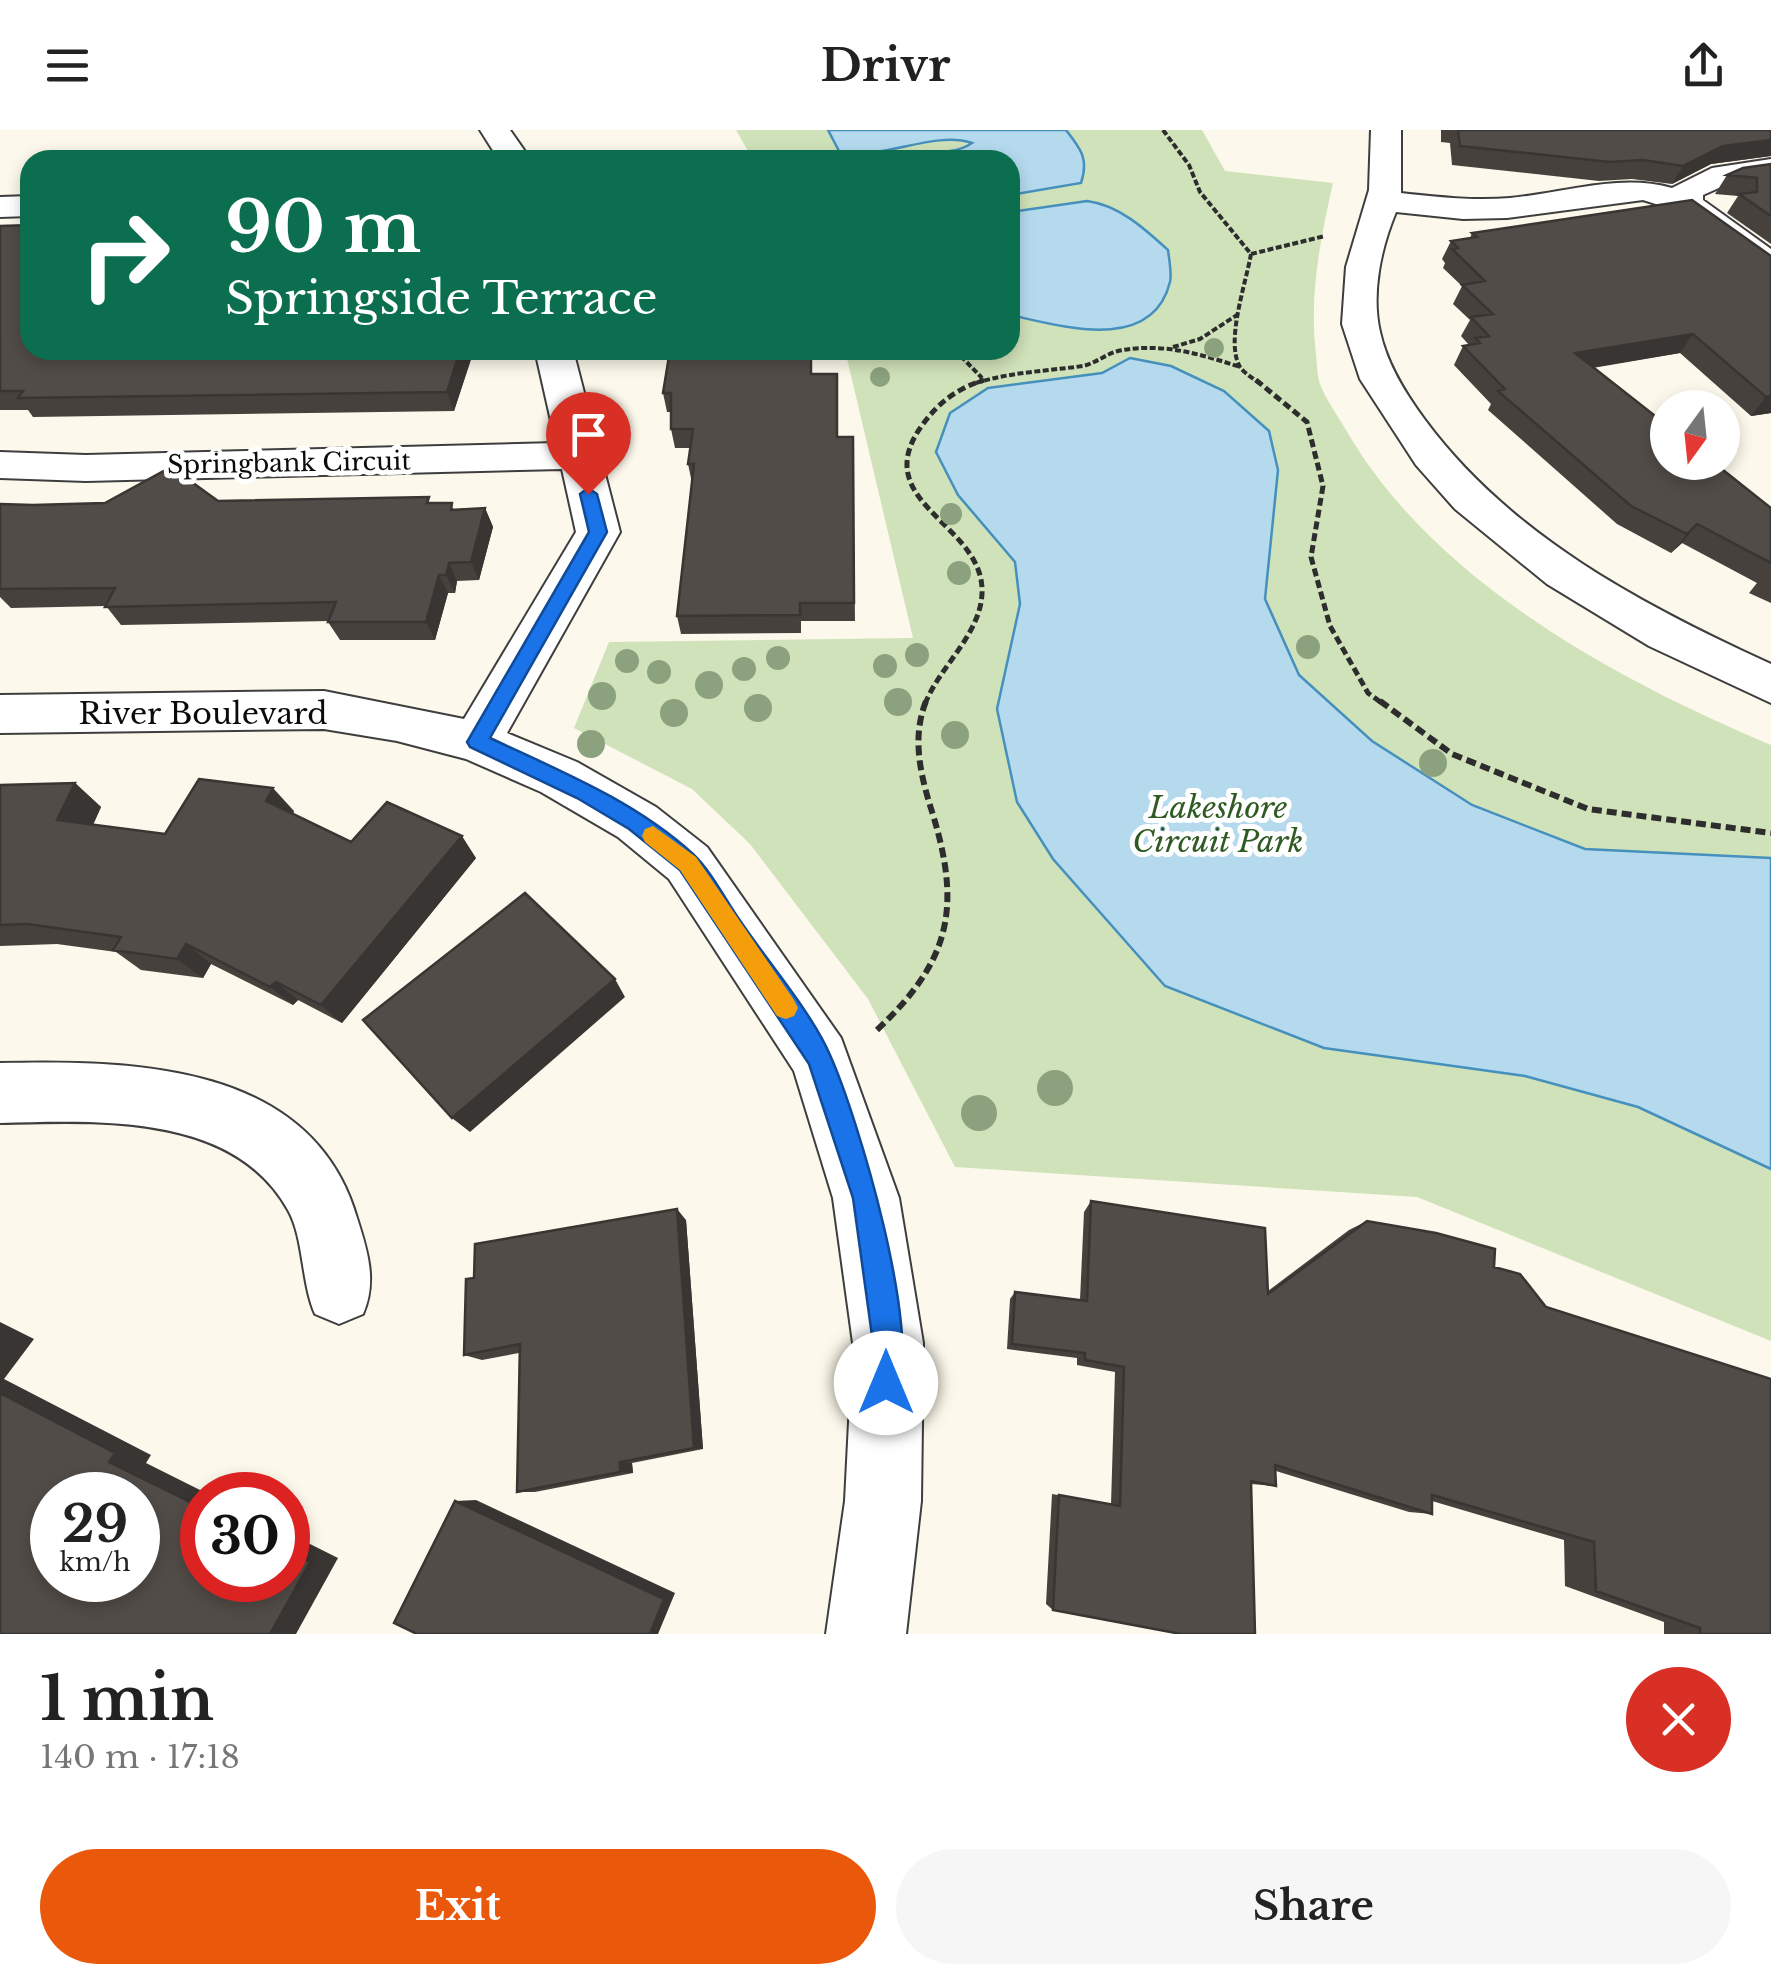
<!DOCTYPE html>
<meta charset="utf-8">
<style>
:root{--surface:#fff;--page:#f6f6f6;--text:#222;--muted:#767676;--accent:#ea580c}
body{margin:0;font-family:"Libre Baskerville",serif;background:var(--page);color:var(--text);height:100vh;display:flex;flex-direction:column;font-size:38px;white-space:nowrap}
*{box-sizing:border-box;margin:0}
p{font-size:32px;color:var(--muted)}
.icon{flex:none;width:55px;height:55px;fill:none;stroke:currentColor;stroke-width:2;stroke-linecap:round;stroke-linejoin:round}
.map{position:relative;height:1504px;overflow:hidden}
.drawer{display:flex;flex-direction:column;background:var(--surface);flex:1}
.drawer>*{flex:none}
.top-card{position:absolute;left:20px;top:20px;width:1000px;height:210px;border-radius:30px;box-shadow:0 5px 15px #0003;background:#0b6e4f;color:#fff;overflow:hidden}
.needle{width:65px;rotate:195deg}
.controls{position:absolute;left:1650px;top:260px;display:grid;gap:20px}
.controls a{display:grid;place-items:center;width:90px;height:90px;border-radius:50%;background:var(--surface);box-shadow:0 5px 15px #0003;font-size:50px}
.speed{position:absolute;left:30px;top:1342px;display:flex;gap:20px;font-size:50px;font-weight:700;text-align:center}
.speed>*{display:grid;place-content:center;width:130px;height:130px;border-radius:50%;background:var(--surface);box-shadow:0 5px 15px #0003;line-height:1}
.speed small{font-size:25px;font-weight:400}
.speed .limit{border:15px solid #d22;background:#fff;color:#111}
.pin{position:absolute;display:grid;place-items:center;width:85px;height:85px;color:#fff;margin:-102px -42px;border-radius:50% 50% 50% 0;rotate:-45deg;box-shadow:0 0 10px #0007}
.pin .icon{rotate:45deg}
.me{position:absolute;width:110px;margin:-55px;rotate:0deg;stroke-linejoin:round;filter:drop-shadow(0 0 8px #0008)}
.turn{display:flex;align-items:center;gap:35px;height:210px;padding:0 40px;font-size:45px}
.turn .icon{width:130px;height:130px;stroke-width:2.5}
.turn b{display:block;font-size:70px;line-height:85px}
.round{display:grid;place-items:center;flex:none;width:105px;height:105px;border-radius:52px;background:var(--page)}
.summary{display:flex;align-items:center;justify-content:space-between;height:170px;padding:0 40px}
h1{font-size:60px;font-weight:800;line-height:75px}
.action{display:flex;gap:20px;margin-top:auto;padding:20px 40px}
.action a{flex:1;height:115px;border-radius:60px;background:var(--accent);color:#fff;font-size:40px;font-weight:800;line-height:115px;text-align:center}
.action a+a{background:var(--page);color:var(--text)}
header{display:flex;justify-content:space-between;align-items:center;height:130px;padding:0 40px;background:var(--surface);font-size:45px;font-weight:800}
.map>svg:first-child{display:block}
</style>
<header><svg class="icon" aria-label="menu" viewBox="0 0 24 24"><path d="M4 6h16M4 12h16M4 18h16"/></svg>Drivr<svg class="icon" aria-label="share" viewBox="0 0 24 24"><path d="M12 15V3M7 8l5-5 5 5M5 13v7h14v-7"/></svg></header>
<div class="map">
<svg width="1771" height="1504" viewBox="0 0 1771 1504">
<rect width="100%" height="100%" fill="#fcf8eb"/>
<path fill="#d0e2b9" d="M736 0H1202L1225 41 1333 53C1320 111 1309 165 1316 224 1317 234 1317 246 1320 254 1326 270 1338 286 1346 300 1433 451 1615 549 1771 615V1211L1417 1067 955 1037 868 869 750 714 692 659 574 598 609 512 913 508 845 220H1010V30H753Z"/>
<path fill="#b5daee" stroke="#4590bc" stroke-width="2.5" d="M828 0H1066C1081 19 1089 29 1081 53L1010 65V30H881C910 14 946 31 972 13 932 0 881 32 839 21Z
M1087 71C1119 75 1145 99 1168 120 1169 129 1172 143 1170 152 1152 224 1061 196 1010 185V82Z
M1130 228 1171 236 1224 261 1269 301 1278 340 1265 469 1299 545 1372 611 1472 675 1585 719 1771 728V1039L1638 977 1525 946 1324 918 1165 856 1053 729 1017 672 997 579 1020 474 1015 432 958 365 936 322 950 283 988 258 1102 243Z"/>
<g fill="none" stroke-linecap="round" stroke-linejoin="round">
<defs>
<path id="minor" d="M480 0H510L531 30H499Z
M1371 0H1401V63C1437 67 1474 71 1510 68 1563 63 1621 43 1672 58L1712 38 1771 29V47L1730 53 1703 65V70L1771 119V145L1759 142 1675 80 1643 70 1507 88 1463 89 1396 82C1381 118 1371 163 1380 202 1387 234 1405 263 1425 290 1511 406 1642 475 1771 534V573L1649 516 1547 454 1455 379 1416 335 1360 249 1342 194 1346 137 1369 60Z
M30 66V86L0 87V67Z
M535 220H573L620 402 507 603 577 632 656 677 707 717 841 908 899 1068 923 1213 921 1371 906 1504H826L845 1371 853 1213 833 1068 794 941 669 749 618 707 541 662 466 629 397 611 324 599 0 603V565L324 561 464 589 576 402 562 339 86 351 0 348V322L86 325 556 313Z
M0 933C134 930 312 933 357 1088 368 1122 377 1152 363 1184L339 1194 315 1184C301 1152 304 1108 288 1080 234 982 96 991 0 993Z"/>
</defs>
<use href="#minor" stroke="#3e3e3e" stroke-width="4"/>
<path stroke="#2d2d2d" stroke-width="4" stroke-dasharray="6 2.5" stroke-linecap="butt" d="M1163 0 1189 35 1200 62 1251 124C1246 153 1225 212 1240 237 1244 243 1254 249 1259 253
M1251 124 1325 106
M1173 217 1200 209 1237 185
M955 220 982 248
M976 253C1011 242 1047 241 1083 236 1096 233 1106 224 1118 221 1160 212 1201 224 1240 237"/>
<path stroke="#2d2d2d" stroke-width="5" stroke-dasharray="8 4" stroke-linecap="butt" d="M1256 250 1307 292 1323 356 1311 427 1330 496 1368 563 1383 574
M925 574C940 535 984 502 982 458 979 392 866 371 923 294 939 272 958 258 984 250"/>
<path stroke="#2d2d2d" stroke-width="6" stroke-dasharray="10 5" stroke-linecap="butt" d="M1380 571 1452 624 1588 679 1771 703
M877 900C949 832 962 780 933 685 921 647 911 609 926 571"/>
<use href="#minor" fill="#fff" fill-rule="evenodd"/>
</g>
<g fill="#8ca17e">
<circle cx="1214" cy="218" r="10"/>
<circle cx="880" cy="247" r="10"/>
<circle cx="951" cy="384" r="11"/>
<circle cx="959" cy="443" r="12"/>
<circle cx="1308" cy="517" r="12"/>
<circle cx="917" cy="525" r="12"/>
<circle cx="778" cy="528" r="12"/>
<circle cx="627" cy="531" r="12"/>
<circle cx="885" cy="536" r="12"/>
<circle cx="744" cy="539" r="12"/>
<circle cx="659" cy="542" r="12"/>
<circle cx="709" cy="555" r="14"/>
<circle cx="602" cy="566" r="14"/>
<circle cx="898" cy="572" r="14"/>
<circle cx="758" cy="578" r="14"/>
<circle cx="674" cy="583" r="14"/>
<circle cx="955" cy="605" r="14"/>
<circle cx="591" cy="614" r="14"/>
<circle cx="1433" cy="633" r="14"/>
<circle cx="1055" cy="958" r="18"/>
<circle cx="979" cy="983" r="18"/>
</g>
<path fill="#47413e" d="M1441 0H1771V26L1711 34 1672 54 1632 49 1599 51 1452 35 1450 13 1441 12Z
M1771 34V114L1727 83 1738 66 1715 64 1727 45Z
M1692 70 1771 283 1751 286 1680 223 1593 238 1771 378V473L1749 463 1757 453 1682 413 1671 423 1617 394 1488 280 1491 274 1454 235 1463 216 1469 215 1461 206 1470 190 1453 174 1462 156 1443 138 1445 133 1442 129 1451 111 1470 108 1472 103Z
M0 96 30 220H474L454 281 33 287 28 280H0Z
M812 244H837L838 307H853L855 491H801V503L681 504 677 486 692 353 688 334 690 318H675L671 299V282H667L663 263Z
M218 371 432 373 455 379 485 378 493 397 479 450 457 451 455 463H448L435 510H340L328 492 329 491 121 495 106 476 11 478 0 467V374L33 375Z
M75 653 101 677 93 695 165 704 294 681 293 684 351 712 476 728 342 893 298 870 293 875 211 834 203 848 141 840 116 822 57 814 0 816V655Z
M1091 1071 1268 1161 1349 1100 1367 1091 1494 1137 1771 1504H1664V1492L1565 1456 1564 1410 1432 1371V1384L1409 1382 1276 1341V1356L1251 1354 1053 1480 1046 1474 1052 1364 1111 1374 1115 1242 1077 1235V1228L1007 1219 1010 1169 1015 1162 1080 1170 1084 1082Z
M686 1090 703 1319 632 1333 633 1343 535 1362H517L519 1223 482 1230 464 1225 474 1148Z"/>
<path fill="#393532" d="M1771 10V26L1711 34 1672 54 1683 36 1723 16Z
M1693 204 1680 223 1564 242 1575 223Z
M460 220H474L454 281 447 262Z
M1771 266V283L1751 286 1766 267Z
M485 378 493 397 479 450 471 432Z
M1697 394 1682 413 1671 423 1687 404Z
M449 433 457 451 455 463 446 445Z
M439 445 448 463 435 510 426 492Z
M75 653 101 677 85 712 57 690Z
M273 658 294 681 287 694 266 671Z
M462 706 476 728 342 893 321 875Z
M186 814 211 834 203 848 177 829Z
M615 849 625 867 470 1002 452 988Z
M276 852 298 870 293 875 270 857Z
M677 1079 686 1090 703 1319 694 1318Z
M0 1192 34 1209 4 1249 151 1325 146 1333 210 1365H202V1378L109 1332 0 1263Z
M620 1332 632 1333 633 1343 620 1342Z
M476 1370 675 1463 658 1504H650L455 1371Z
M288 1403 338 1428 296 1504H270L288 1421Z"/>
<path fill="#524c48" stroke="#393532" stroke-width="2.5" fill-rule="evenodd" d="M1458 0H1771V10L1723 16 1683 36 1643 30 1610 32 1460 16Z
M1771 34V86L1739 64 1757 62V48L1727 45 1743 38Z
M1692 70 1771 126V266L1766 267 1693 204 1575 223 1668 296V332H1713L1771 378V433L1697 394 1687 404 1631 376 1498 261 1505 259 1463 216 1480 213 1475 208 1489 206 1471 187 1493 184 1462 155 1485 151 1452 119 1458 118 1451 111 1477 107 1472 103Z
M30 95V220H460L447 262 18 268 23 261H0V96Z
M670 220H811V244H837V307H853L854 473H800V485L677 486 694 334H688L693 299H671V263H663Z
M171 337 218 371 429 367 427 373H452L451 380 485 378 471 432 449 433 446 445H439L426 492H328L336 472 105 477 115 458 0 459V374L33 375 105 373Z
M199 649 273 658 266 671 351 712 387 672 462 706 321 875 276 852 270 857 186 814 177 829 113 820 121 807 27 794 0 795V655L75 653 57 690 165 704Z
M525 763 615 849 452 988 363 890Z
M1091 1071 1265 1098 1268 1164 1367 1091 1436 1103 1495 1119 1494 1137 1520 1144 1546 1177 1771 1249V1504H1700V1498L1596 1461 1594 1412 1432 1365V1384L1275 1335 1276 1356 1251 1351 1255 1504H1181L1053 1480 1059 1365 1120 1376 1124 1237 1085 1230V1223L1012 1214 1015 1162 1087 1171Z
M677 1079 694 1318 620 1332V1342L517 1362 520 1214 464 1225 466 1149 474 1148 475 1114Z
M0 1263 115 1323 109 1332 202 1378V1450H288V1421L310 1432 270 1504H0ZM52 1365H138V1450H52Z
M455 1371 664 1469 650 1504H417L394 1493Z"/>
<path fill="#1a73e8" stroke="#114b97" stroke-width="2.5" d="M588 358 597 364 607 402 490 608C560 641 635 671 693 724 712 742 726 771 741 792 768 832 812 883 830 925 858 987 922 1203 897 1263L886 1268 876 1263 872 1253 873 1213 853 1068 809 934 680 740 629 699 577 668 470 617 467 612 589 402 580 364Z"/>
<path fill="#f59e0b" d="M653 696 696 727 794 870 798 878 794 886 786 889 777 886 680 740 645 712 642 706 645 699Z"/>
<g text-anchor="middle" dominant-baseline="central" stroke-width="10" stroke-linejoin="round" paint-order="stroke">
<g font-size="25" fill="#0b0b0b" stroke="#fff">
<text transform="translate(289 333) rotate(-1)">Springbank Circuit</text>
</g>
<g font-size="30" fill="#0b0b0b" stroke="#fff">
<text x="203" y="583">River Boulevard</text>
</g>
<g font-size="30" font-style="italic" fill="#305a24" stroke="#fff">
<text x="1218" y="677">Lakeshore<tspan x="1218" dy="34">Circuit Park</tspan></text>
</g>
</g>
</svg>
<div class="controls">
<a><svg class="needle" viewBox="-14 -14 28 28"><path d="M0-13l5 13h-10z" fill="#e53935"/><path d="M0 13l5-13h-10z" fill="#767676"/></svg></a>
</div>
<div class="speed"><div>29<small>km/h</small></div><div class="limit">30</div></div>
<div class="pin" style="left:588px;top:364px;background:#d93025"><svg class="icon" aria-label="arrive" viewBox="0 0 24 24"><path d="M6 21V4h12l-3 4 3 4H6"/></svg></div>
<svg class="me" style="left:886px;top:1253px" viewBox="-20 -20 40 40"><circle r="19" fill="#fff"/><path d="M0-13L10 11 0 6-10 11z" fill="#1a73e8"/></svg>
<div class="top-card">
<div class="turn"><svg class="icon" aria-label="right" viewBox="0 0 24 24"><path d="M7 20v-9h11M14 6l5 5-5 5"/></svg><div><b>90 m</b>Springside Terrace</div></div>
</div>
</div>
<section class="drawer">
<div class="summary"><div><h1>1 min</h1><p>140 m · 17:18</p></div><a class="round" style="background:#d93025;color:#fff"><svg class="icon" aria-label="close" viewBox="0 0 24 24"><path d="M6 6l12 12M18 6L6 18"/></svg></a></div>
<div class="action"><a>Exit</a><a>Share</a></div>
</section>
